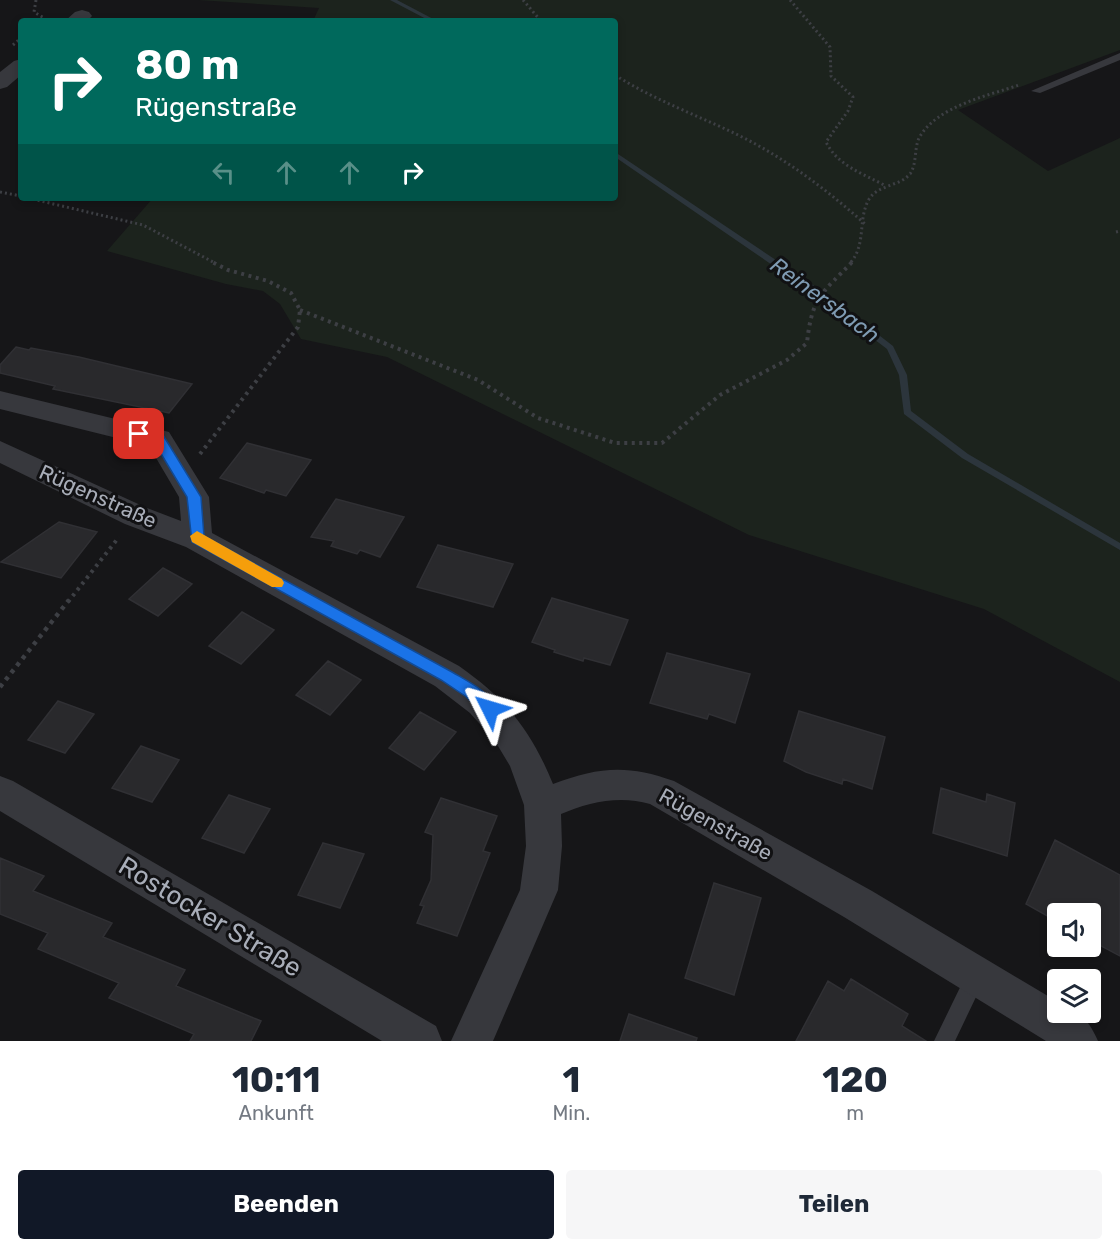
<!DOCTYPE html>
<html lang="de">
<meta charset="utf-8">
<style>
:root{--surface:#fff;--page:#f6f6f7;--text:#1f2937;--muted:#747a83;--accent:#111827}
body{margin:0;font-family:Rubik,sans-serif;background:var(--page);color:var(--text);height:100vh;display:flex;flex-direction:column;font-size:22px;white-space:nowrap}
*{box-sizing:border-box;margin:0}
p{font-size:20px;color:var(--muted)}
.icon{flex:none;width:33px;height:33px;fill:none;stroke:currentColor;stroke-width:2;stroke-linecap:round;stroke-linejoin:round}
.map{position:relative;height:1041px;overflow:hidden}
.side{display:flex;flex-direction:column;background:var(--surface);flex:1}
.side>*{flex:none}
.hud{position:absolute;left:18px;top:18px;width:600px;height:183px;border-radius:6px;box-shadow:0 3px 9px #0003;background:#00695c;color:#fff;overflow:hidden}
.tools{position:absolute;left:1047px;top:903px;display:grid;gap:12px}
.tools a{display:grid;place-items:center;width:54px;height:54px;border-radius:6px;background:var(--surface);box-shadow:0 3px 9px #0003;font-size:30px}
.pin{position:absolute;display:grid;place-items:center;width:51px;height:51px;color:#fff;margin:-26px;border-radius:12px;box-shadow:0 3px 9px #0006}
.me{position:absolute;width:66px;margin:-33px;rotate:310deg;stroke-linejoin:round;filter:drop-shadow(0 0 4px #0008)}
.turn{display:flex;align-items:center;gap:21px;height:126px;padding:0 18px;font-size:27px}
.turn .icon{width:78px;height:78px;stroke-width:2.5}
.turn b{display:block;font-size:42px;line-height:51px}
.lanes{display:flex;align-items:center;height:57px;padding:0 18px;background:#0003;justify-content:center;gap:30px;direction:ltr}
.lanes .off{opacity:.35}
.eta{display:flex;justify-content:space-evenly;align-items:center;height:102px;text-align:center}
.eta b{font-size:36px;font-weight:700;line-height:42px}
.action{display:flex;gap:12px;margin-top:auto;padding:12px 18px}
.action a{flex:1;height:69px;border-radius:6px;background:var(--accent);color:#fff;font-size:24px;font-weight:700;line-height:69px;text-align:center}
.action a+a{background:var(--page);color:var(--text)}
.map>svg:first-child{display:block}
</style>
<div class="map">
<svg width="1120" height="1041" viewBox="0 0 1120 1041">
<rect width="100%" height="100%" fill="#161618"/>
<path fill="#1c231d" d="M198 0H1120V50L958 110 1048 171 1120 138V682L984 609 749 535 387 357 301 339 280 304 263 291 226 284 107 251 153 198H615V21H313L319 8Z"/>
<g fill="none" stroke-linecap="round" stroke-linejoin="round">
<path fill="#2c353c" fill-rule="evenodd" d="M390 0H397L437 21H430Z
M615 152 822 291 893 346 907 375 911 411 968 454 1120 543V550L962 458 904 414 899 375 887 349 816 295 615 157Z"/>
</g>
<path fill="#29292c" stroke="#303034" stroke-width="1.5" d="M16 347 29 350 31 348 79 357 192 384 169 413 53 389 55 386 0 373V365Z
M247 443 311 460 286 496 266 490 264 493 220 478Z
M336 499 404 517 380 557 360 550 357 554 331 546 334 541 311 537Z
M59 522 97 532 61 578 1 562Z
M438 545 513 564 493 607 417 587Z
M163 568 192 584 158 616 129 599Z
M552 598 628 620 610 665 584 658 583 661 554 652 555 650 532 642Z
M242 612 274 630 241 664 209 646Z
M667 653 750 674 735 723 709 714 707 719 650 703Z
M328 661 361 680 330 715 296 695Z
M58 701 94 714 65 753 28 740Z
M799 711 885 737 872 789 843 779 842 784 806 772 784 761Z
M420 712 456 732 424 770 389 748Z
M141 746 179 760 152 802 112 788Z
M941 788 986 802 987 794 1015 803 1007 856 933 833Z
M229 795 270 809 244 853 202 838Z
M441 798 497 816 483 851 490 853 457 936 417 923 424 906 420 905 431 880 433 835 425 832Z
M1055 840 1120 875V956L1090 940V914H1058V922L1026 904Z
M323 843 364 854 340 908 298 895Z
M0 858 44 876 33 891 112 923 103 937 185 970 176 986 261 1021 251 1041H190L194 1034 109 998 119 983 38 949 48 933 0 914Z
M714 883 761 898 734 995 685 978Z
M851 979 908 1014 902 1026 926 1041H796L828 981 844 991Z
M629 1014 697 1038 696 1041H620Z"/>
<g fill="none" stroke-linecap="round" stroke-linejoin="round">
<path stroke="#3d3f44" stroke-width="3" stroke-dasharray="2 3" stroke-linecap="butt" d="M36 0 34 12 44 18 40 21
M523 0 541 21
M790 0 830 47 831 76 853 97 848 111 826 142C838 166 862 173 884 185
M13 45 21 38
M615 75C654 100 697 115 738 135 785 158 826 189 865 224
M0 192 21 196
M28 198 143 225 213 262
M1116 232 1120 231
M851 262C866 244 858 221 868 201 877 184 899 187 910 174 917 164 914 149 919 138 937 106 987 96 1019 85"/>
<path stroke="#3d3f44" stroke-width="4" stroke-dasharray="3 4.5" stroke-linecap="butt" d="M300 310 478 380 538 418 615 443H662L720 395 787 360 807 343C812 295 823 293 853 261
M200 454 298 327 300 310 291 293 268 281 228 270 210 261
M68 602 119 537"/>
<path stroke="#3d3f44" stroke-width="4.5" stroke-dasharray="4 5" stroke-linecap="butt" d="M0 687 69 600"/>
<path fill="#37383d" fill-rule="evenodd" d="M1120 53V60L1040 93 1031 91Z
M976 966 983 969 986 976 955 1041H934L969 969Z"/>
<path fill="#37383d" fill-rule="evenodd" d="M82 10 89 12 92 16 87 21H65L75 12Z
M21 59V75L7 87 0 89V72L14 61Z
M0 391 169 432 209 497 212 533 459 666C506 699 531 730 553 784 598 767 627 764 674 781L872 891 1058 1002V1012C1082 1012 1088 1019 1098 1041H1046L844 917 650 804C620 795 588 802 561 814L562 846 558 890 493 1041H451L520 890 526 846 524 805 510 766 495 741 470 713 435 686 186 547 125 524 0 463V441L147 508 181 521 179 497 149 446 0 409Z
M0 776 13 781 436 1026 442 1041H382L0 811Z"/>
</g>
<path fill="#1a73e8" stroke="#114b97" stroke-width="1.5" d="M139 429 163 435 201 497 204 536 452 672C467 681 490 692 498 709L495 713 490 715 484 713 465 696 441 680 192 542 187 497 154 442 135 437 133 434Z"/>
<path fill="#f59e0b" d="M197 531 282 579 284 583 282 587H272L192 542 190 536Z"/>
<g text-anchor="middle" dominant-baseline="central" stroke-width="6" stroke-linejoin="round" paint-order="stroke">
<g font-size="21" fill="#a8adb8" stroke="#111113">
<text transform="translate(98 496) rotate(24)">Rügenstraße</text>
<text transform="translate(716 824) rotate(29)">Rügenstraße</text>
</g>
<g font-size="22" font-style="italic" fill="#7f9bb3" stroke="#111113">
<text transform="translate(825 300) rotate(36)">Reinersbach</text>
</g>
<g font-size="26" fill="#a8adb8" stroke="#111113">
<text transform="translate(210 917) rotate(31)">Rostocker Straße</text>
</g>
</g>
</svg>
<div class="tools">
<a><svg class="icon" aria-label="sound" viewBox="0 0 24 24"><path d="M4 9h4l5-4v14l-5-4H4zM17 9q2 3 0 6"/></svg></a>
<a><svg class="icon" aria-label="layers" viewBox="0 0 24 24"><path d="M12 4l9 5-9 5-9-5zM3 14l9 5 9-5"/></svg></a>
</div>
<div class="pin" style="left:139px;top:434px;background:#d93025"><svg class="icon" aria-label="arrive" viewBox="0 0 24 24"><path d="M6 21V4h12l-3 4 3 4H6"/></svg></div>
<svg class="me" style="left:490px;top:709px" viewBox="-20 -20 40 40"><path d="M0-17L14 15 0 8-14 15z" fill="#1a73e8" stroke="#fff" stroke-width="4"/></svg>
<div class="hud">
<div class="turn"><svg class="icon" aria-label="right" viewBox="0 0 24 24"><path d="M7 20v-9h11M14 6l5 5-5 5"/></svg><div><b>80 m</b>Rügenstraße</div></div>
<div class="lanes"><svg class="icon off" aria-label="left" viewBox="0 0 24 24"><path d="M17 20v-9H6M10 6l-5 5 5 5"/></svg><svg class="icon off" aria-label="ahead" viewBox="0 0 24 24"><path d="M12 20V5M6 11l6-6 6 6"/></svg><svg class="icon off" aria-label="ahead" viewBox="0 0 24 24"><path d="M12 20V5M6 11l6-6 6 6"/></svg><svg class="icon" aria-label="right" viewBox="0 0 24 24"><path d="M7 20v-9h11M14 6l5 5-5 5"/></svg></div>
</div>
</div>
<section class="side">
<div class="eta">
<div><b>10:11</b><p>Ankunft</p></div>
<div><b>1</b><p>Min.</p></div>
<div><b>120</b><p>m</p></div>
</div>
<div class="action"><a>Beenden</a><a>Teilen</a></div>
</section>
